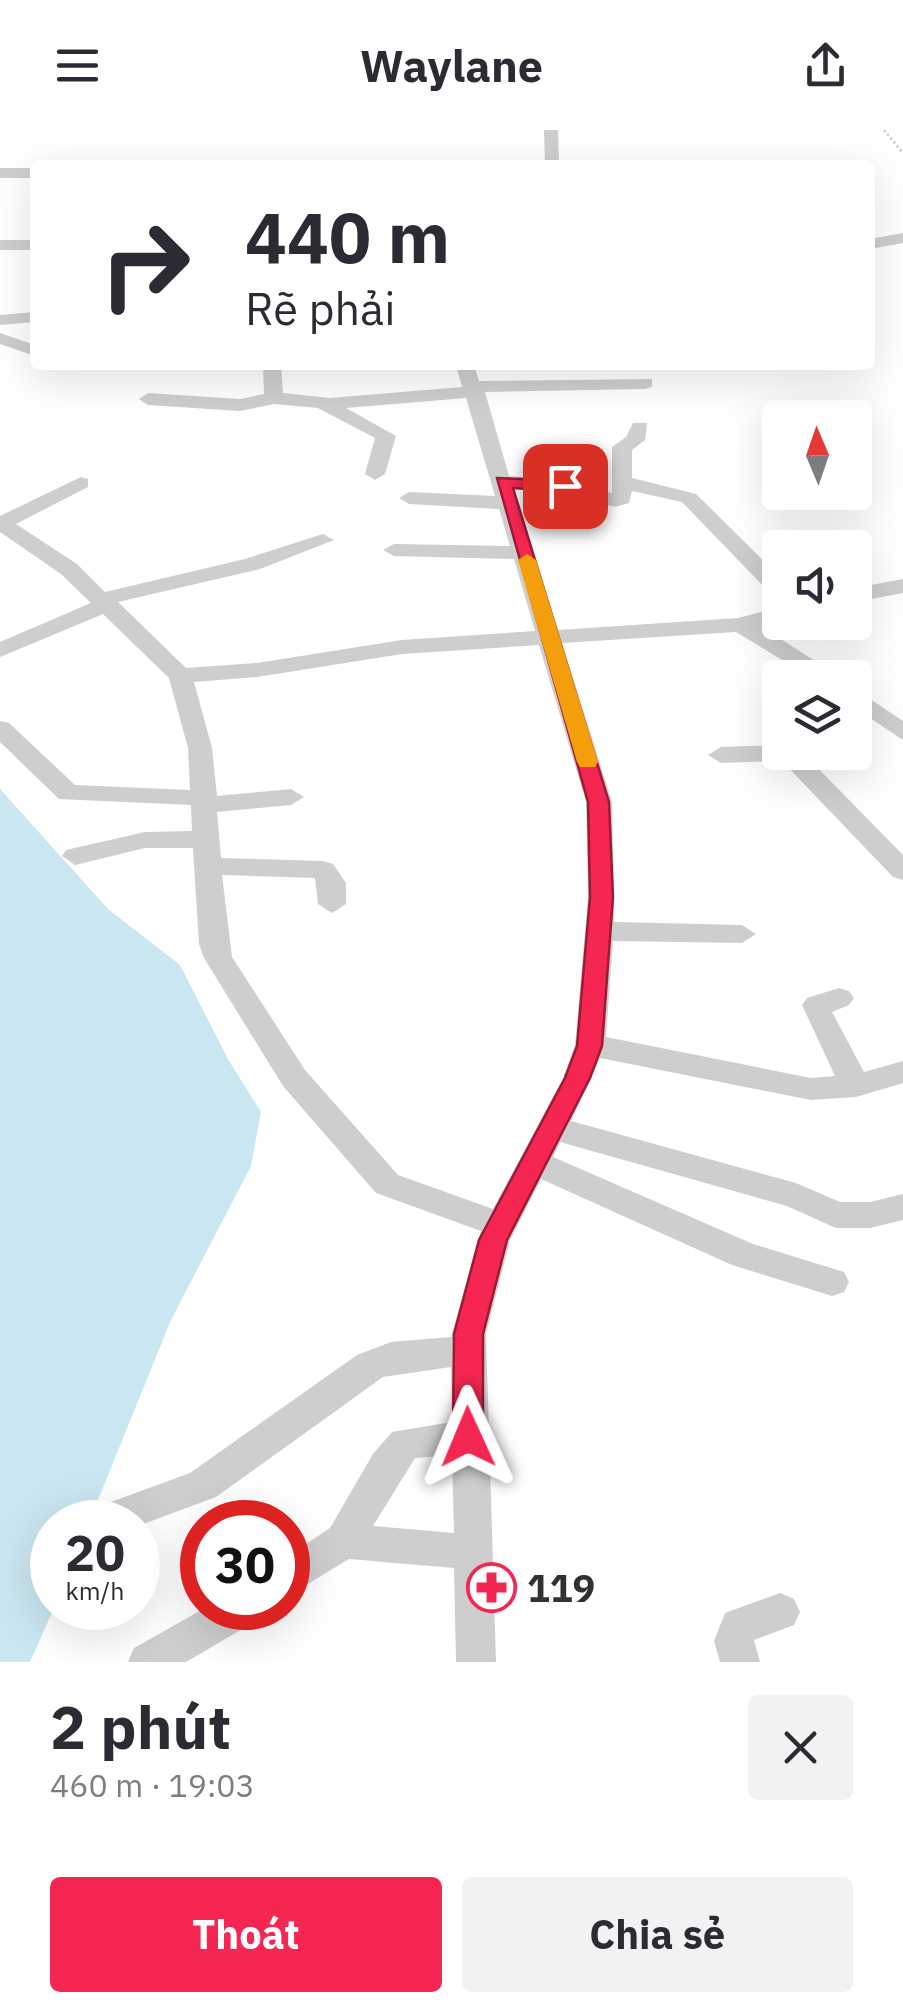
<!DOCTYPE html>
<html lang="vi">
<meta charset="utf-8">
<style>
:root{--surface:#fff;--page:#f2f2f3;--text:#2b2b33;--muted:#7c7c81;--accent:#f52752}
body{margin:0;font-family:"IBM Plex Sans",sans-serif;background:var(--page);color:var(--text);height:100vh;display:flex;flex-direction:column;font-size:38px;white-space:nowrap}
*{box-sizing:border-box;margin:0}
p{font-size:32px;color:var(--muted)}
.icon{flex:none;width:55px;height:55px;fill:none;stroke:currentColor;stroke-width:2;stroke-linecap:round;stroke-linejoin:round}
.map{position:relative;height:1532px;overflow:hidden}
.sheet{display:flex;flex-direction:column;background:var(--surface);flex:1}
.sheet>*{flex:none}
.hud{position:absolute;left:30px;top:30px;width:845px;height:210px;border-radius:10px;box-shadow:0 10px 40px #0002;background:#fff;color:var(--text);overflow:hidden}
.needle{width:65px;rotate:358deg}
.controls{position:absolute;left:762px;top:270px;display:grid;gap:20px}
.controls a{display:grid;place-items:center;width:110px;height:110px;border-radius:10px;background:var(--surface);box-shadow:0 10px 40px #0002;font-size:50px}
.speed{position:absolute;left:30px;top:1370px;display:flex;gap:20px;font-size:50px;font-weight:700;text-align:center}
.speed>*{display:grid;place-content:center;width:130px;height:130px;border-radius:50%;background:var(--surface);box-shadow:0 10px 40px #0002;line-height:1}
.speed small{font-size:25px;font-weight:400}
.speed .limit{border:15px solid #d22;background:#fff;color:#111}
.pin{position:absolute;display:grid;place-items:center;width:85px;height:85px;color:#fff;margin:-42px;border-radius:20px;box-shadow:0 5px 15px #0006}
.me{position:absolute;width:110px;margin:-55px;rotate:359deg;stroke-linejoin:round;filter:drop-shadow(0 0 8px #0008)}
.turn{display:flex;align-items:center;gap:35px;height:210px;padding:0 50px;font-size:45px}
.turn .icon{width:130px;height:130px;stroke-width:2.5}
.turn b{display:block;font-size:70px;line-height:85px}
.round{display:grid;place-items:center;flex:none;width:105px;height:105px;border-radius:10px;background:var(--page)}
.summary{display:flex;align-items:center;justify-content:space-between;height:170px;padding:0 50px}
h1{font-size:60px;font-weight:800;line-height:75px}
.cta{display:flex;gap:20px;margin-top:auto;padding:20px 50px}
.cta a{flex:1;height:115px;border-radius:10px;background:var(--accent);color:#fff;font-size:40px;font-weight:800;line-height:115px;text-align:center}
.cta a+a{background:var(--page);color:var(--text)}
header{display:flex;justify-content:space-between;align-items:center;height:130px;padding:0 50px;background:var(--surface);font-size:45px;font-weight:800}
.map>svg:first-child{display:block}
</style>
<header><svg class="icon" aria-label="menu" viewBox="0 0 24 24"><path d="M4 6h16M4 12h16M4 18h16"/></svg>Waylane<svg class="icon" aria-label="share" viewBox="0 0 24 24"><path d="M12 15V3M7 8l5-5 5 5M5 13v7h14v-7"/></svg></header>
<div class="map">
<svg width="903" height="1532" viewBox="0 0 903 1532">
<rect width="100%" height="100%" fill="#fff"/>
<path fill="#cae6f0" d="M0 659 108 779 180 835 229 931 261 982 251 1036 171 1190 89 1392H52L54 1478 30 1532H0Z"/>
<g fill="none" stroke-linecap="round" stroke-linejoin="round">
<path stroke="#cecece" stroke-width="2.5" stroke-dasharray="2.5 2.5" stroke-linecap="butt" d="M884 0 903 23"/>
<path fill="#cecece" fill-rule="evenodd" d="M544 0H558L559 35H545Z
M0 38H35V48H0Z
M903 103V113L870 119V109Z
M0 110H35V120H0Z
M35 182V192L0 195V185Z
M0 203 35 215V226L0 214Z
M263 235H281L283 263 330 268 462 257 456 235H474L479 251 652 249V257L645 259 485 262 509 346 565 350 612 363V317L626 307 633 293H647L645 310 632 320V348L696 364 780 447V467L772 465 682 372 632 361 629 373 615 377 563 362 513 359 558 500 738 488 780 477V491L761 496 841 548H812L736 502 562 513 612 672 614 792 742 795 756 804 742 813 613 811 606 907 811 948 835 946 802 875 807 868 839 858 849 861 854 868 849 875 832 882 864 942 903 931V953L856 967 811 970 600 928 571 991 796 1053 840 1072H870L903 1064V1090L870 1098H836L787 1076 560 1012 553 1027 753 1114 844 1142 849 1152 844 1162 832 1166 732 1135 541 1049 510 1110 486 1204 496 1532H456L454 1438 349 1429 288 1466V1426L330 1398 373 1324 392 1302 452 1292 451 1237 383 1247 216 1367 138 1396V1392H105L102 1385 108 1373 190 1343 357 1225 391 1212 451 1207 481 1101 376 1063 283 956 204 828 199 814 193 718H145L75 735 62 726 66 720 145 702 192 701 191 675 59 669 0 612V591L9 593 75 655 190 660 188 618 169 548 103 484 0 527V512L91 473 61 444 0 402V386L81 347 88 349V357L16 394 77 434 105 462 245 429 323 404 334 410 260 439 118 472 186 538 257 533 402 510 535 501 514 429 394 426 383 420 394 414 510 416 499 379 409 374 399 368 409 362 495 366 466 268 346 278 396 306 385 344 375 350 365 344 375 308 318 278 274 274 240 281 148 275 139 269 148 263 240 269 264 264ZM539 515 586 672 588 767 575 915 563 948 493 1079 398 1045 305 940 232 827 222 745 315 748 318 774 332 783 346 774V753L333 734 323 731 221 728 217 682 291 675 304 667 291 659 217 666 212 618 194 552 257 547 402 524ZM452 1325 454 1403 373 1396 415 1328Z
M903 449V463L855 472V458Z
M855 559 903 591V610L855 578Z
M780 615V622H802L903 725V750L893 747 782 631 721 633 708 625 721 617Z
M780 1463 794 1469 800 1482 794 1495 754 1510 760 1532H720L714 1511 725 1483Z
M205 1478H262L256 1491 186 1532H128L134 1518Z"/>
</g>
<path fill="#f52752" stroke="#9f1935" stroke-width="2.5" d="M497 348 565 351 573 356 565 361 513 358 609 672 613 767 602 916 590 948 507 1110 483 1204V1307L479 1316 468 1320 457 1316 453 1307 454 1204 479 1110 565 948 577 916 590 767 588 672Z"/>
<path fill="#f59e0b" d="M527 424 536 430 598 632 595 637H580L577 632 518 430Z"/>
<defs>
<symbol id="pharmacy-ring" viewBox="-11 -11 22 22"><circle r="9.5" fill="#fff" stroke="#f52752" stroke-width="1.5"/><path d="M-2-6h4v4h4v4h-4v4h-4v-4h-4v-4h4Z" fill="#f52752"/></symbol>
</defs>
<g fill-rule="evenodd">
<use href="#pharmacy-ring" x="464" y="1430" width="55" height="55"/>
</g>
<g text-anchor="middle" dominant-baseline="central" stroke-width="10" stroke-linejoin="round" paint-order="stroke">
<g font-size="38" font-weight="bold" fill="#313131" stroke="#fff" text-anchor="start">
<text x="527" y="1457">119</text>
</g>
</g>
</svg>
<div class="controls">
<a><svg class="needle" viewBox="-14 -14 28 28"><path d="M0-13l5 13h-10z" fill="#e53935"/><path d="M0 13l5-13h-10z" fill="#7c7c81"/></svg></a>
<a><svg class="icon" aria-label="sound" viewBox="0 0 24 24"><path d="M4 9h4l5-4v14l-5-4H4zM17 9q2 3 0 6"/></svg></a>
<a><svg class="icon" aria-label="layers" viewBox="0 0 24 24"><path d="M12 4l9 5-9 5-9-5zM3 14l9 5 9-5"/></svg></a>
</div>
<div class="speed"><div>20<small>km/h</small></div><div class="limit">30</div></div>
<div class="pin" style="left:565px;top:356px;background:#d93025"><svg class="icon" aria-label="arrive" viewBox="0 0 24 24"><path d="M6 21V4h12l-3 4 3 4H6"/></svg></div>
<svg class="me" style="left:468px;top:1307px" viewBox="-20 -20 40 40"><path d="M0-17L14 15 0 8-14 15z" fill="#f52752" stroke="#fff" stroke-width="4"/></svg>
<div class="hud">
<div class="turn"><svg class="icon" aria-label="right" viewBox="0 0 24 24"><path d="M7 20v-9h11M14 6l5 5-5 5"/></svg><div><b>440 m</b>Rẽ phải</div></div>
</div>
</div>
<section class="sheet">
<div class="summary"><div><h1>2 phút</h1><p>460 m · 19:03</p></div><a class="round"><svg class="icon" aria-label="close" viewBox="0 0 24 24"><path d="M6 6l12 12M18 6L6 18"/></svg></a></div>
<div class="cta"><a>Thoát</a><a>Chia sẻ</a></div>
</section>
